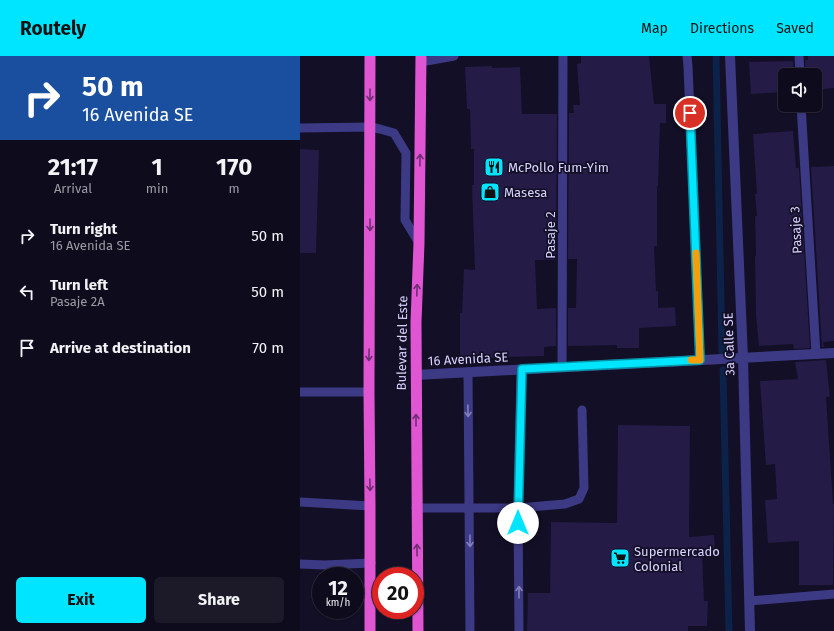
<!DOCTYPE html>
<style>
:root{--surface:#0e0b1c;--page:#1c1929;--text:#f1f3f6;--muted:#9b9ba3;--line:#2e2b3b;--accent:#00e5ff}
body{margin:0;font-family:"Fira Sans",sans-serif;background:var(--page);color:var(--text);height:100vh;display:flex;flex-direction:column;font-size:15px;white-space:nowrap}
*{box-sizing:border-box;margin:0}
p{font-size:13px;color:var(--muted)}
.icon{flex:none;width:22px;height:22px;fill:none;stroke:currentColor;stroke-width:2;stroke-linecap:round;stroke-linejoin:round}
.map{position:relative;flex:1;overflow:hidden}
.details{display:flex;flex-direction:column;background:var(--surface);width:300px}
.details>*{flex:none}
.banner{background:#1a4fa0;color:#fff;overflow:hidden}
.controls{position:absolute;left:478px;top:12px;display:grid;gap:8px}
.controls a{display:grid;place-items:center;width:44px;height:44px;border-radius:6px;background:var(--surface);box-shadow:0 1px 3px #0004,0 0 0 1px var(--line);font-size:20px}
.speed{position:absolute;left:12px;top:511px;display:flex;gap:8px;font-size:20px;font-weight:700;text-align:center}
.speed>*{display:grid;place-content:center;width:52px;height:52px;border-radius:50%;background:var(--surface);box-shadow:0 1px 3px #0004,0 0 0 1px var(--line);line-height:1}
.speed small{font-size:10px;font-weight:400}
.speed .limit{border:6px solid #d22;background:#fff;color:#111}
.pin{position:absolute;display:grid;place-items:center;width:34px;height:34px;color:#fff;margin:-17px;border:2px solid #fff;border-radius:50%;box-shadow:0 1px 4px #0007}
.me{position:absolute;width:44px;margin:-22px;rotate:0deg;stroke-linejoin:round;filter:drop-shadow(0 0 3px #0008)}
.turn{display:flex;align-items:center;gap:14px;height:84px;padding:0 16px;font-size:18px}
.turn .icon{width:52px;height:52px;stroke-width:2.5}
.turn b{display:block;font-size:28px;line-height:34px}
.eta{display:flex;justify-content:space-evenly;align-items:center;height:68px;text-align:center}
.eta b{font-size:24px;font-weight:700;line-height:28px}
.button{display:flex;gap:8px;margin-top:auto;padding:8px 16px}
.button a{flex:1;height:46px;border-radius:6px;background:var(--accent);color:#111;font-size:16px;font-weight:700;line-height:46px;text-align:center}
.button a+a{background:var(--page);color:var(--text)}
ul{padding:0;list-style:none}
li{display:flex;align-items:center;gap:12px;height:56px;padding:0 16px}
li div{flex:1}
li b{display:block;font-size:15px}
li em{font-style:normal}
header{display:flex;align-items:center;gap:24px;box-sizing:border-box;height:56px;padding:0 20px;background:var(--accent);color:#111}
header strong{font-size:19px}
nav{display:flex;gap:22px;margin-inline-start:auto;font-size:14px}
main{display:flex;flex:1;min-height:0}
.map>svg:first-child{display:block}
</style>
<header>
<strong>Routely</strong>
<nav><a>Map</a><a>Directions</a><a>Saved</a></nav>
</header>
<main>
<section class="details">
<div class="banner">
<div class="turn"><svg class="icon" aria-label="right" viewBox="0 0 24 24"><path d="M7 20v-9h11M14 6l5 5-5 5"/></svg><div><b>50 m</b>16 Avenida SE</div></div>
</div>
<div class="eta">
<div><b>21:17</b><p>Arrival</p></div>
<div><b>1</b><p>min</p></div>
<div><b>170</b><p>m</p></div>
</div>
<ul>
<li><svg class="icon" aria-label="right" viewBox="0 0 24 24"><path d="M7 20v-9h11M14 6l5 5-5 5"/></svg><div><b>Turn right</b><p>16 Avenida SE</p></div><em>50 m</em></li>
<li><svg class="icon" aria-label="left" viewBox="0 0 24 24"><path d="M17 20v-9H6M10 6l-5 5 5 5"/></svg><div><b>Turn left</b><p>Pasaje 2A</p></div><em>50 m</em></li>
<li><svg class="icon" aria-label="arrive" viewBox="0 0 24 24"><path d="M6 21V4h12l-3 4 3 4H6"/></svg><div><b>Arrive at destination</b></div><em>70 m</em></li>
</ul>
<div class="button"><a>Exit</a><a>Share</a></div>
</section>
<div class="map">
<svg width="534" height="575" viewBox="0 0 534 575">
<rect width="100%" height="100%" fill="#130f26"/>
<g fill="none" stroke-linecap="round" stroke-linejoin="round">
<path stroke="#0c2248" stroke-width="7" d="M416 0 422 295
M423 314 429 575"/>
</g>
<path fill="#241b47" d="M281 0H349L354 48H366V67H360L358 130H357V190H354L356 235H358V252L375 251 376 270 339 272V292H317V289L268 290V252H276L277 203H268L269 57H274L273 49H280L277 8 281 7Z
M508 0H534V32L515 34V19H506L505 4H508Z
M493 5 494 19H485V36L451 38 449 6Z
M192 10V12L220 11 222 58H257L256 204H235L237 253 256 252V290L244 291V300L204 301V302H160V257H162L164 213 175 214 172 129H174V93H171L170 53H167L165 11Z
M493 75 496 112H499L510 292 494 293 493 288 459 290 456 260 455 200H456L455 160H457L455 138H457L453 78Z
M0 93 19 94 16 197H0Z
M534 110V285L523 286 524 291H522L511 111Z
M526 304 530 341H526L533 448H534L533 529H499V485L468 487 465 444 477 443 475 408 466 409 460 325 498 323 495 306Z
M318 369 390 370 389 481 414 479 415 496 402 497 404 545H408L407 570H388V575H227L228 537H250L251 466 317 467Z"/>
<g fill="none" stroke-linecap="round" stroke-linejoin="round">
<path stroke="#3d3a85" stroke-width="9" d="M387 0 388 10 400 304
M499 0 500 19
M121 6 154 0
M501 49 516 298
M0 72 70 71 80 73 94 77 106 97 105 164 119 187
M262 311 263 0
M168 316 170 575
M0 336H69
M0 446 70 450
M116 452H218L265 448 279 443 284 432 282 354
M0 508 25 509 71 507
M449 545 534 538
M219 575 218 452 221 313"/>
<path stroke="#3d3a85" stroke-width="10" d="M430 0 443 302 450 575
M116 319 534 297"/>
<path stroke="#e055d1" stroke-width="11" d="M70 0 69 336 70 450V575
M118 575 116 266 119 187 121 0"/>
</g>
<defs><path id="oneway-shaft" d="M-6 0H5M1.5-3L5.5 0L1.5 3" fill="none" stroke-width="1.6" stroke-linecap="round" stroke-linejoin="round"/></defs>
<g stroke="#6f2e73">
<use href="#oneway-shaft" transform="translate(70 39) rotate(90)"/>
<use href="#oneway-shaft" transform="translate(120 104) rotate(-89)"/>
<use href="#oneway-shaft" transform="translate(70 169) rotate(90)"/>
<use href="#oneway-shaft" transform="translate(117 234) rotate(-88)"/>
<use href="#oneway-shaft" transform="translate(69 299) rotate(91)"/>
<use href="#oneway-shaft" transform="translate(116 364) rotate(-90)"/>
<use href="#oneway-shaft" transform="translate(70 429) rotate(89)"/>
<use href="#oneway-shaft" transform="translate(117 494) rotate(-91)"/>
</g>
<g stroke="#837fbc">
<use href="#oneway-shaft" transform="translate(168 355) rotate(89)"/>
<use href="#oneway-shaft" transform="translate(170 485) rotate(90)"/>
<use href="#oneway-shaft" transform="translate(219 536) rotate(-90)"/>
</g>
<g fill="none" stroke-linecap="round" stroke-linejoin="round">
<defs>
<path id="route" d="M218 467 222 313 400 304 390 57"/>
</defs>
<use href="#route" stroke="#0095a6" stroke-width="10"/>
<use href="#route" stroke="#00e5ff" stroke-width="7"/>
<path stroke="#f59e0b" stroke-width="7" d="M391 304H400L396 197"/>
</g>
<defs>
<symbol id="restaurant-square" viewBox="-11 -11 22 22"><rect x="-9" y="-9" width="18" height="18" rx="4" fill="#00e5ff" stroke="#130f26"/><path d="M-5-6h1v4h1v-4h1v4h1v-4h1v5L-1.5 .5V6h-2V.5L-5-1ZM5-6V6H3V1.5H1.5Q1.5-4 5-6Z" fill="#111"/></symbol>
<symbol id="shop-square" viewBox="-11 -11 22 22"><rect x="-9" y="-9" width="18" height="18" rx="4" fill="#00e5ff" stroke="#130f26"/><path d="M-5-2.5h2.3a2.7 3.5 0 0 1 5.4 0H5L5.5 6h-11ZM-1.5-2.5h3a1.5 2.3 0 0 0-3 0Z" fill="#111"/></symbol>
<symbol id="supermarket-square" viewBox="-11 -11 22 22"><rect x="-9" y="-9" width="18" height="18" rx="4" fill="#00e5ff" stroke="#130f26"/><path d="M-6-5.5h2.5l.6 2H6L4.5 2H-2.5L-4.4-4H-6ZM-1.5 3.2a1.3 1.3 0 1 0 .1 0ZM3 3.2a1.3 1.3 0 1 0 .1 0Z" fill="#111"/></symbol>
</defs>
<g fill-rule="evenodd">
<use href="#restaurant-square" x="183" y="100" width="22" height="22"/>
<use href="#shop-square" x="179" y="125" width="22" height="22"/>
<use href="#supermarket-square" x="309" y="491" width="22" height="22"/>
</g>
<g text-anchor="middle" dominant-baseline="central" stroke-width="3.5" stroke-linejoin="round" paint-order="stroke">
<g font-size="13" fill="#d9d4ff" stroke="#130f26" text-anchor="start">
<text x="208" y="111">McPollo Fum-Yim</text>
<text x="204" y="136">Masesa</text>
<text x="334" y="495">Supermercado<tspan x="334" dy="15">Colonial</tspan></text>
</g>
<g font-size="13" fill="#d9d4ff" stroke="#130f26">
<text transform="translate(496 174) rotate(-93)">Pasaje 3</text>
<text transform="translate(250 179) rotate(-90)">Pasaje 2</text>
<text transform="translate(102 287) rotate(-89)">Bulevar del Este</text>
<text transform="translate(429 288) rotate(-92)">3a Calle SE</text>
<text transform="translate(168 303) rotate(-3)">16 Avenida SE</text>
</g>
</g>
</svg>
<div class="controls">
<a><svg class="icon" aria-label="sound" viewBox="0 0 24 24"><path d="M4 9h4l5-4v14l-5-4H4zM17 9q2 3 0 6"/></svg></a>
</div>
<div class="speed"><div>12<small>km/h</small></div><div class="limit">20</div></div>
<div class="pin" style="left:390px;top:57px;background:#d93025"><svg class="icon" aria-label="arrive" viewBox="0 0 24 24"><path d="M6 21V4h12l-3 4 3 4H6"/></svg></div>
<svg class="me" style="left:218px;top:467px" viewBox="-20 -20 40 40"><circle r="19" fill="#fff"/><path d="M0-13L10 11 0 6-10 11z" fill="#00e5ff"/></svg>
</div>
</main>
